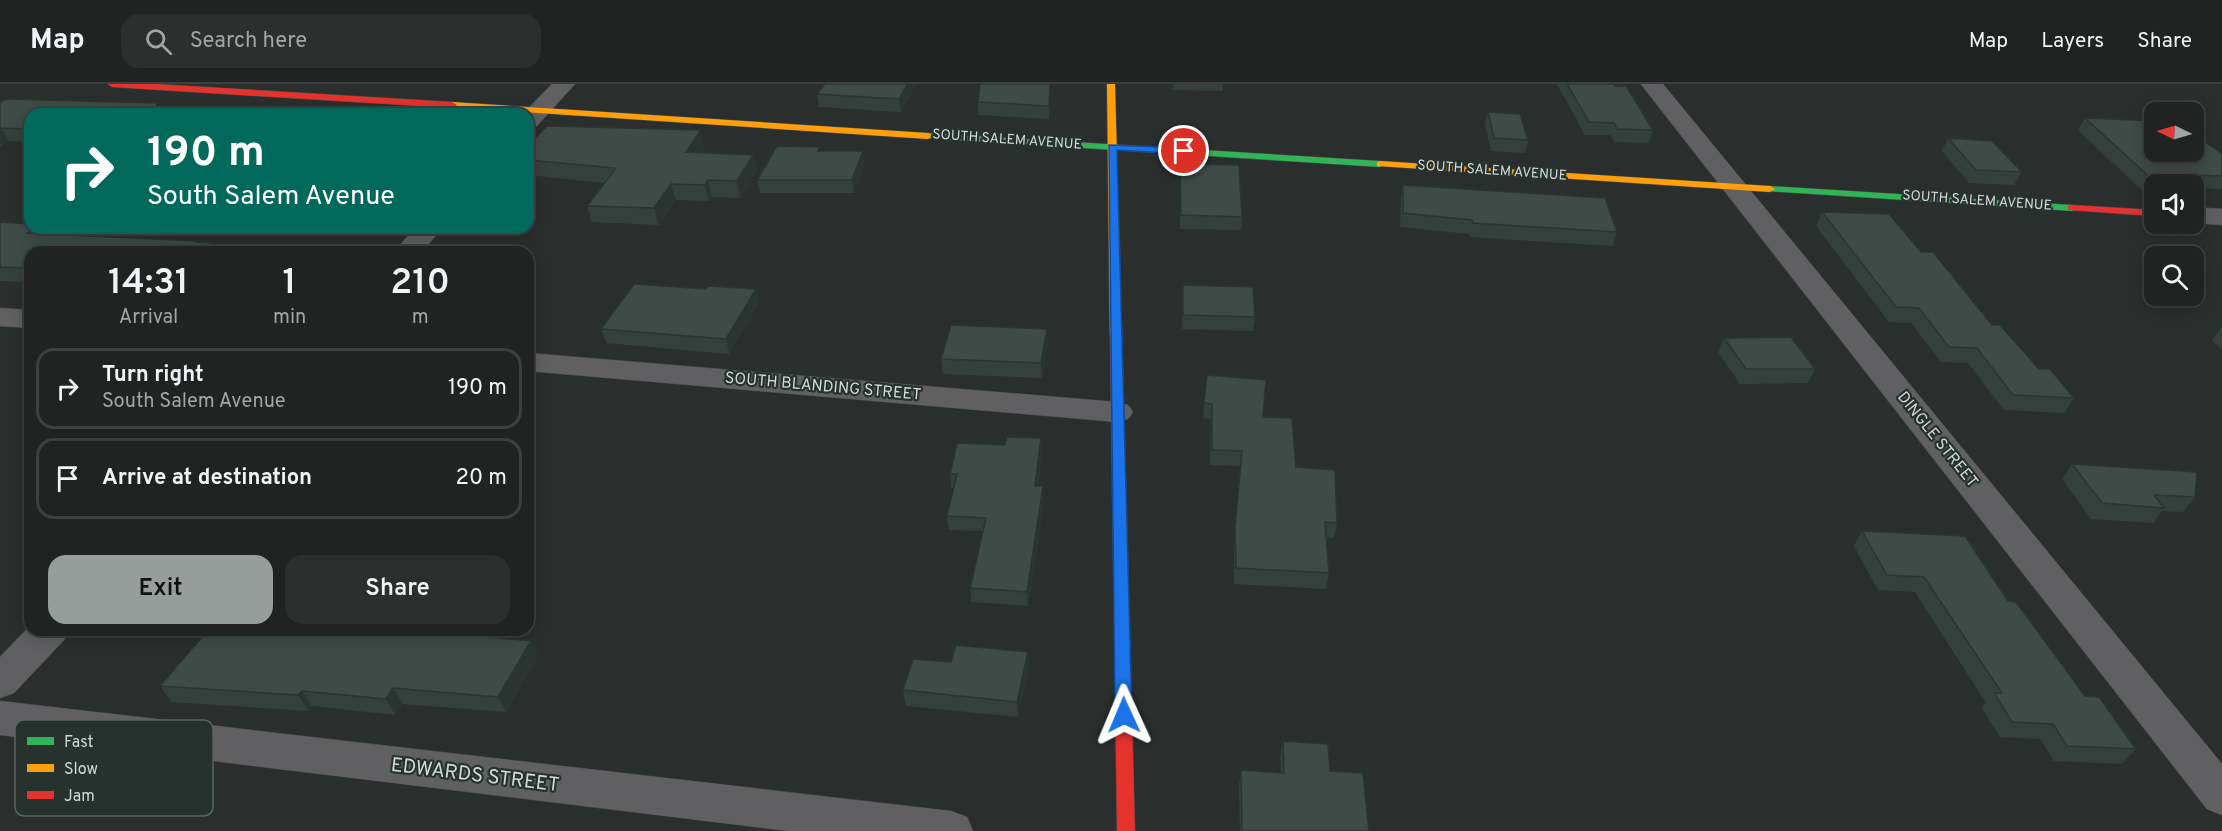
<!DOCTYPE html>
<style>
:root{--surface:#202322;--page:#2d2f2f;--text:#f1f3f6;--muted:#a2a4a5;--line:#3d4040;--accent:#979d9a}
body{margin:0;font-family:Overpass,sans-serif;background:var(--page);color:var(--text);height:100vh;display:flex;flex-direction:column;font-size:22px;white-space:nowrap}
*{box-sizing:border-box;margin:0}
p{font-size:20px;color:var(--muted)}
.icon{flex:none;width:33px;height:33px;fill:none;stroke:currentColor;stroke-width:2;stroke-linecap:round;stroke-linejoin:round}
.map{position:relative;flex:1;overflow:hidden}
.details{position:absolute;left:24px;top:162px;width:510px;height:390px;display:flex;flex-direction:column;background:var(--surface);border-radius:18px;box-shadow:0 3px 15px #0003,0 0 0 2px var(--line)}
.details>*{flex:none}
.guide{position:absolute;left:24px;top:24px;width:510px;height:126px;border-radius:18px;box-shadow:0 3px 15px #0003,0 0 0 2px var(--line);background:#00695c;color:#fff;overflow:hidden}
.needle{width:39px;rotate:275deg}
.tools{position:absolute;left:2144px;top:18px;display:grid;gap:12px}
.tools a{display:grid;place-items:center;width:60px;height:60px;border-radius:12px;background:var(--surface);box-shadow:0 3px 15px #0003,0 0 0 2px var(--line);font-size:30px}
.pin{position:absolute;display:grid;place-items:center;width:51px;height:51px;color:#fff;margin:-26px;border:3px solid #fff;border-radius:50%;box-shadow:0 2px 6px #0007}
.me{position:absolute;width:66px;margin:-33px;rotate:359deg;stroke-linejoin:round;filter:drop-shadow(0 0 4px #0008)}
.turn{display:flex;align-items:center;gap:21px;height:126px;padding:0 24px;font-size:27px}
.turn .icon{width:78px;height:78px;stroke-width:2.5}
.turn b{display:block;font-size:42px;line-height:51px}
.eta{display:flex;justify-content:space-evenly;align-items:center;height:102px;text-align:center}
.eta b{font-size:36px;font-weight:600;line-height:42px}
.primary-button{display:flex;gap:12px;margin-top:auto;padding:12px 24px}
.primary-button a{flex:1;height:69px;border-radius:18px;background:var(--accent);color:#111;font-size:24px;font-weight:600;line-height:69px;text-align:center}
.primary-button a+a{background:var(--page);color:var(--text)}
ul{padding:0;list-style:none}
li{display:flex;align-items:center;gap:18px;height:81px;margin:0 12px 9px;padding:0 12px;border:3px solid var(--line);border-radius:18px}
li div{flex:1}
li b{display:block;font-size:22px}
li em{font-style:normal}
header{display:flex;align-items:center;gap:36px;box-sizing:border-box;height:84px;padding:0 30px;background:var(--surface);border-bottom:2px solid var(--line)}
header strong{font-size:28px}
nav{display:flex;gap:33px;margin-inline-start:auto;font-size:21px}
.search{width:420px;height:54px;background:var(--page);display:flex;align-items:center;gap:15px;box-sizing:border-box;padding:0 21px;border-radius:18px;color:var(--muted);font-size:22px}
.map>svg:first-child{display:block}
</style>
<header>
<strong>Map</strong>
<div class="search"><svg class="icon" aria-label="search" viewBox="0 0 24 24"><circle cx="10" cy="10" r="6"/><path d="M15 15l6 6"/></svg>Search here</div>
<nav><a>Map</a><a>Layers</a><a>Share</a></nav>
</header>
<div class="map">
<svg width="2222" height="747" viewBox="0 0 2222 747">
<rect width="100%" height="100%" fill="#2a2f2d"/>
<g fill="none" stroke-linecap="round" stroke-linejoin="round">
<defs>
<path id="street" d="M552 0H575L536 43 528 45V30H523Z
M1641 0H1663L2222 680V731L2207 725Z
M2193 123 2222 125V141L2193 139Z
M415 144H442L422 168H394Z
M0 224 30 226V244L0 242Z
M528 269 1117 318 1128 321 1133 328 1128 335 1117 338 528 287Z
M30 542V546H69L64 556 14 609 0 614V573Z
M0 617 951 727 967 733 973 747H789L0 651Z"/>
<path id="fast" d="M928 49 1380 77 1385 80 1380 83 925 54 923 52Z
M1770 102 2072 121 2077 124 2072 127 1766 107 1765 105Z"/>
<path id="slow" d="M1107 0H1115L1122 251 1116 255 1110 251Z
M452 18 928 49 933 52 928 55 449 23 447 21Z
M1380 77 1770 102 1775 105 1770 108 1377 82V78Z"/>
<path id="jam" d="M108 0H155L452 18 457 21 452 24 112 3Z
M2072 121 2154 126V132L2068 126V122Z
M1116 247 1122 251 1135 747H1117L1110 251Z"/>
</defs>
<use href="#street" stroke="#494d4b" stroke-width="1"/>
<use href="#fast" stroke="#494d4b" stroke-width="1"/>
<use href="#slow" stroke="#494d4b" stroke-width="1"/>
<use href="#jam" stroke="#494d4b" stroke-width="1"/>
<use href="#street" fill="#606062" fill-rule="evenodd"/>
<use href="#fast" fill="#30b455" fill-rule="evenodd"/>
<use href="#slow" fill="#ff9f0a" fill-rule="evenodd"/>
<use href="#jam" fill="#e5322d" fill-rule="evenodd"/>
</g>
<path fill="#35403c" d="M916 0 901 28 819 23 817 10Z
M980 0H1051L1049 35 978 31V18Z
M1173 0H1223V7L1172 6Z
M1557 0H1614L1653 46 1649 59 1614 58 1610 51H1585Z
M0 18 30 30V58L9 57 2 62H0Z
M1488 28 1528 56 1525 69 1491 67 1485 41Z
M2085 34 2222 70V105L2200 104 2196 110H2193V100H2154V108H2144L2078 46Z
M1948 54 2022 88 2014 101 1969 99 1942 67Z
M528 62 705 63 701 69 753 71 757 87 740 114 712 113 709 117 676 116 659 141 592 138 587 122 604 99 528 91Z
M821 67 865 80 854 109H760L757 96Z
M1180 80 1242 133 1241 146 1180 145Z
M1403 101 1617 148 1613 162 1470 153 1469 150 1400 143 1401 114Z
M1822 128 1921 168 1992 241 2039 285 2074 314 2064 329 2004 326 1968 279 1941 278 1911 239 1889 238 1816 142Z
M0 138 47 150 199 158 215 164 272 167V168H30V198L0 197Z
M1183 201 1255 233 1253 247 1182 245Z
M706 205H756L759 219 729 270 606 259 601 245Z
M2222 243V266L2212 256Z
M1724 254 1815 285 1808 299 1740 300 1718 268Z
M1048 259 1042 294 943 290 941 275Z
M1207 291 1263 333 1296 383 1337 439 1334 454 1326 453 1329 489 1326 505 1234 500V459L1240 382 1210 381 1211 335 1203 334Z
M1042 367 1038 402H1043L1044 416 1028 522 971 518 970 504 983 447 949 446 947 432 954 404H951L950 390Z
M2072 380 2195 413 2183 428 2162 427 2153 439 2091 435 2062 395Z
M1862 447 2008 517 2085 612 2136 665 2122 680 2054 677 2040 655 2000 653 1982 624 1986 619 1915 508 1878 506 1854 462Z
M531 557 538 572 506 628 403 620 395 631 312 622 309 627 172 618 160 602Z
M1028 568 1029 583 1018 633 906 622 903 606 951 578Z
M1283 657 1330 687 1369 747H1240L1239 701 1241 686 1281 688 1280 673Z"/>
<path fill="#2b3431" d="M908 0H916L901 28 899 15Z
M1050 0H1051L1049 35V22Z
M157 19 163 30H156Z
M1 44 9 57 2 62 0 59V45Z
M701 46 705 63 690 85 686 68Z
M863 67 865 80 854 109 852 96Z
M753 71 757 87 740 114 737 97Z
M708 96 712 113 709 117 705 101Z
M671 100 676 116 659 141 654 124Z
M36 144H43L50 154 28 149Z
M212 159 217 168 207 163Z
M756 205 759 219 729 270 726 255Z
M1047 245 1048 259 1042 294 1041 279Z
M1041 354 1042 367 1036 416 1035 402Z
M1043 402 1044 416 1028 522 1027 508Z
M531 557 538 572 506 628 498 613Z
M1028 568 1029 583 1018 633 1017 618Z
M393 604 403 620 395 631 386 615Z
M302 607 312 622 309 627 298 611Z"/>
<path fill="#3e4b46" stroke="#2b3431" stroke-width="1.5" d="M825 0H908L899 15 817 10Z
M980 0H1050L1049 22 978 18Z
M1567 0H1614L1615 2H1626L1653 46 1617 45 1614 39 1589 38Z
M6 15 157 19 156 30H30V45L1 44 0 45V18Z
M1488 28 1520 30 1528 56 1494 54Z
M2085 34 2154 37V68H2193V49L2222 70V92L2196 91 2204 98 2152 95Z
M547 42 701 46 686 68 753 71 737 97 708 96 705 101 671 100 654 124 587 122 616 84 528 76V62Z
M1948 54 1992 57 2022 88 1976 86Z
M777 62 820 63 818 67H863L852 96H757Z
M1180 80 1239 81 1242 133 1181 131Z
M1403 101 1605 114 1617 148 1473 139 1472 136 1403 129Z
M1822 128 1889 130 1921 168H1933L1992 241H2000L2039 285H2050L2074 314 2013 311 1977 264 1949 263 1919 224 1896 223Z
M0 138 30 140V144H36L28 149 198 157 196 158 212 159 207 163 272 167 271 168H30V184L0 183Z
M634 200 706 205 708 202 756 205 726 255 601 245Z
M1183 201 1253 203 1255 233 1183 231Z
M951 241 1047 245 1041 279 941 275Z
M1791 253 1815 285H1746L1724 254Z
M1207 291 1266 296 1263 333 1292 334 1296 383 1335 386 1337 439 1325 438 1329 489 1236 484 1235 444 1242 367 1212 366V320L1204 319Z
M1007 353 1041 354 1035 402H1043L1027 508 970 504 986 434 947 432 957 390H950L957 359 1005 361Z
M2072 380 2197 388 2195 413 2154 411 2164 424 2102 419Z
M1862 447 1965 452 2008 517 2016 518 2085 612 2099 613 2136 665 2067 662 2053 640 2012 638 1994 609H2002L1924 493 1887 491Z
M208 546H414L531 557 498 613 393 604 386 615 302 607 298 611 160 602Z
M956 561 1028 568 1017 618 903 606 913 575 951 578Z
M1283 657 1328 660 1330 687 1363 689 1369 747H1242L1241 686 1284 689Z"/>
<path fill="#1a73e8" stroke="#114b97" stroke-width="1.5" d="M1109 61 1184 64 1189 67 1184 70 1117 66 1132 631 1129 635H1118L1115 631Z"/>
<g text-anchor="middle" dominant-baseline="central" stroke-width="4.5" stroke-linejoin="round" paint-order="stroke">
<g font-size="14" fill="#d2d8d5" stroke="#27322e">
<text transform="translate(1007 56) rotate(4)">SOUTH SALEM AVENUE</text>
<text transform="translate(1492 87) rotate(4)">SOUTH SALEM AVENUE</text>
<text transform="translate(1977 117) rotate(4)">SOUTH SALEM AVENUE</text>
</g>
<g font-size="16" fill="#d2d8d5" stroke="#27322e">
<text transform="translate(823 303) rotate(5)">SOUTH BLANDING STREET</text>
<text transform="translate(1937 356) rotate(51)">DINGLE STREET</text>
</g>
<g font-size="20" fill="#d2d8d5" stroke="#27322e">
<text transform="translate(475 692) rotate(7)">EDWARDS STREET</text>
</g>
</g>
<rect x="15" y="636" width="198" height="96" rx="9" fill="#27322e" stroke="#5a6460" stroke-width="1.5"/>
<rect x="27" y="653" width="27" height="8" fill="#30b455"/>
<rect x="27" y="680" width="27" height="8" fill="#ff9f0a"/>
<rect x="27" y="707" width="27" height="8" fill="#e5322d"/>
<g font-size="16" fill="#d2d8d5">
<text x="64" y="663">Fast</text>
<text x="64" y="690">Slow</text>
<text x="64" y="717">Jam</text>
</g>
</svg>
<div class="tools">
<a><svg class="needle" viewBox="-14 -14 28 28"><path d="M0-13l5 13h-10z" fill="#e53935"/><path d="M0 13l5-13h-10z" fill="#a2a4a5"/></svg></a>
<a><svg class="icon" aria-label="sound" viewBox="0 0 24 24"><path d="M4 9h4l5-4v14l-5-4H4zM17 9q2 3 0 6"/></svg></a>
<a><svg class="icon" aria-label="search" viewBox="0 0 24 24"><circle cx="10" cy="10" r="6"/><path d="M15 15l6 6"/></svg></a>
</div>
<div class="pin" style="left:1184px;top:67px;background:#d93025"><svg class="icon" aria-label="arrive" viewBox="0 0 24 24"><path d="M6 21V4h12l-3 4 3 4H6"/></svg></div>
<svg class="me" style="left:1124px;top:631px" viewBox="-20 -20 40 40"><path d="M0-17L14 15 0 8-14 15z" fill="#1a73e8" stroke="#fff" stroke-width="4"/></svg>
<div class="guide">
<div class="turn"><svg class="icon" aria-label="right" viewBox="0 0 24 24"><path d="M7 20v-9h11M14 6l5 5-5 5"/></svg><div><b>190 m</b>South Salem Avenue</div></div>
</div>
<section class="details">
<div class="eta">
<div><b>14:31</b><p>Arrival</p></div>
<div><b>1</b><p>min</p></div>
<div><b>210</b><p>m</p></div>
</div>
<ul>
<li><svg class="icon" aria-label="right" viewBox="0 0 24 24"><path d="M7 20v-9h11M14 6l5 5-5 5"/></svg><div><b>Turn right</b><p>South Salem Avenue</p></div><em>190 m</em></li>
<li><svg class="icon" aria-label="arrive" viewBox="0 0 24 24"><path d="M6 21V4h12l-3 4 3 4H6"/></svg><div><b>Arrive at destination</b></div><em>20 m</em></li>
</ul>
<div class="primary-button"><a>Exit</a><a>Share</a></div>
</section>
</div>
